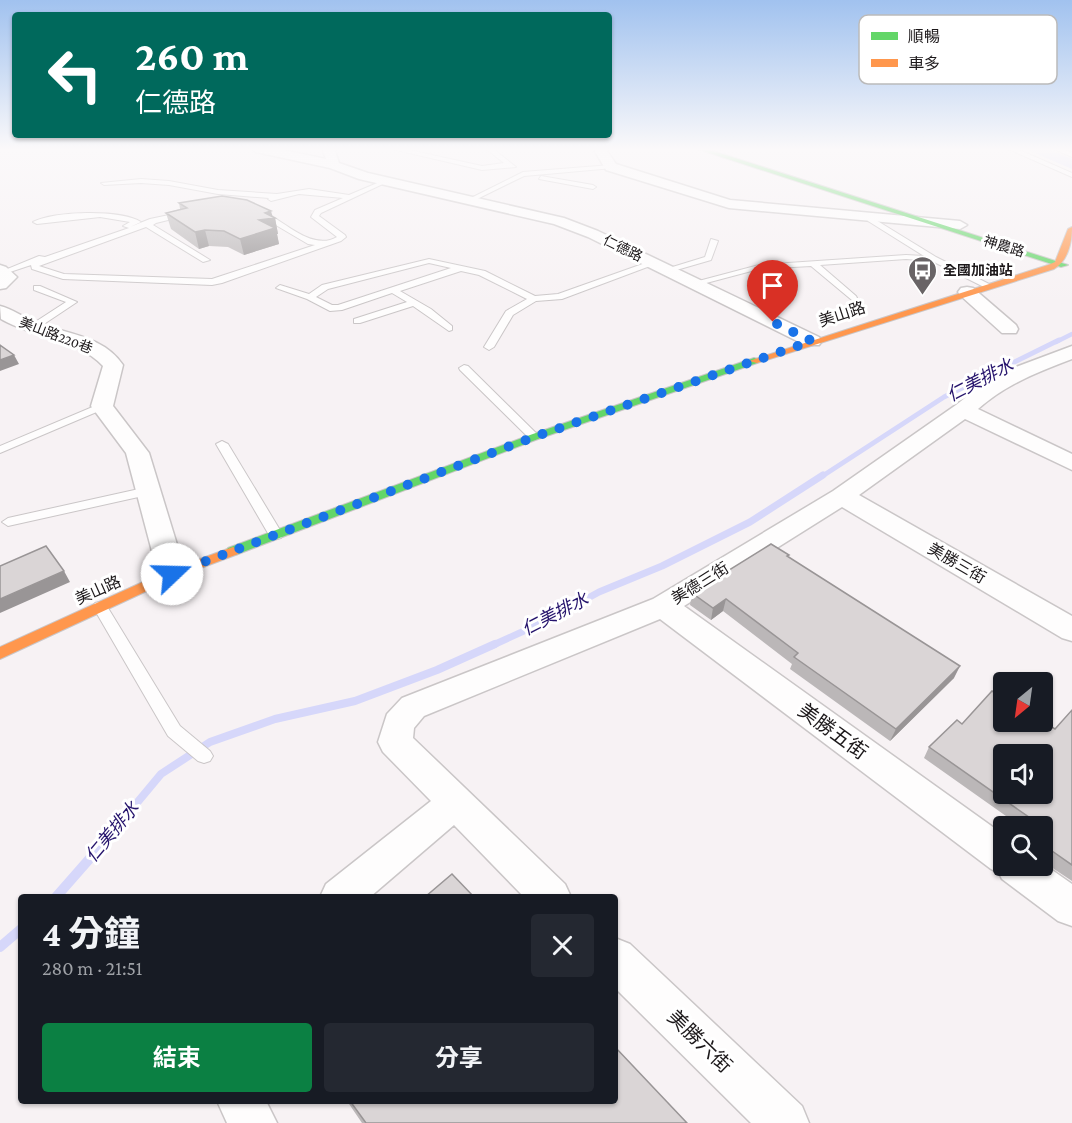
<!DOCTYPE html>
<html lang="zh-TW">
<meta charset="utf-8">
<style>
:root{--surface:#171b24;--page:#242831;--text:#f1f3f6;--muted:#9ea1a6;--accent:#0b8043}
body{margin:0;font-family:"Crimson Pro","Noto Sans TC",serif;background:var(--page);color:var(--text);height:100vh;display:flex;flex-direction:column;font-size:22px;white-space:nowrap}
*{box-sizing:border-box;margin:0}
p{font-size:20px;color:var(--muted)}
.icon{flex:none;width:33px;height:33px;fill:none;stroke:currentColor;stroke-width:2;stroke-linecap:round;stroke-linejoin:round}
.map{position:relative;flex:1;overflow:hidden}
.sheet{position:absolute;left:18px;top:894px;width:600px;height:210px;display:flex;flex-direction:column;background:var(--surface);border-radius:6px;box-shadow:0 2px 4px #0004}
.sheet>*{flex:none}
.banner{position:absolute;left:12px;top:12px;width:600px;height:126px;border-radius:6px;box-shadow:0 2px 4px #0004;background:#00695c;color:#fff;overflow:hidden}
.needle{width:39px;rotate:209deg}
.tools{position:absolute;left:993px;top:672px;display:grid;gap:12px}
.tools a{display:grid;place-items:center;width:60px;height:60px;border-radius:6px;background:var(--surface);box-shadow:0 2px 4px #0004;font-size:30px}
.pin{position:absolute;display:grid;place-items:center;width:51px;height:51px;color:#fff;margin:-62px -26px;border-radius:50% 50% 50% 0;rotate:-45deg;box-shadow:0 0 6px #0007}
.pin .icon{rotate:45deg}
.me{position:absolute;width:66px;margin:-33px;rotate:69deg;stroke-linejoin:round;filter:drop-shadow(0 0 4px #0008)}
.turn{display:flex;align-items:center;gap:21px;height:126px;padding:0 24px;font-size:27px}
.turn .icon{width:78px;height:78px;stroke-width:2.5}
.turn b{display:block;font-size:42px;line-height:51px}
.round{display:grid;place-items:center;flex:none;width:63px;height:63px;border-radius:6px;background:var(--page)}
.headline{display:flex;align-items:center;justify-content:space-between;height:102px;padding:0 24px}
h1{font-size:36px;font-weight:700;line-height:45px}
.button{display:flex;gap:12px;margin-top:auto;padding:12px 24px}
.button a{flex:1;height:69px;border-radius:6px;background:var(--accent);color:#fff;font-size:24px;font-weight:700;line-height:69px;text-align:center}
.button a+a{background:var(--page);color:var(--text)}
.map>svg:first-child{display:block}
</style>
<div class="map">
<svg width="1072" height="1123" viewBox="0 0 1072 1123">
<rect width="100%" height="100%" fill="#f7f2f4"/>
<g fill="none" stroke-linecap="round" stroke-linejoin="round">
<path stroke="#d6d7fa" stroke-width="4" d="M1041 148 1072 161"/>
<path stroke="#d6d7fa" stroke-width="4.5" d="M1056 342 1072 334"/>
<path stroke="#d6d7fa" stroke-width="5" d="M821 477 944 397 1059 340"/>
<path stroke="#d6d7fa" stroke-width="7" d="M491 646 548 620 599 592 662 566 750 522 823 475"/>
<path stroke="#d6d7fa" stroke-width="8" d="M91 858 161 774 210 742 275 719 355 701 437 670 495 644"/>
<path stroke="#d6d7fa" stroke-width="10" d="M56 897 92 856
M0 947 21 929"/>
<path fill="#d6d7fa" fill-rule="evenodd" d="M1023 148H1038L1072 162V169Z"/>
<defs>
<path id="lane" d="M400 148 482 166 504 163 485 148H492L516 167 482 170 392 149Z
M717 148H724L721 150Z
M1006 148H1015L1072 173V177Z
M1052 148H1061L1072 153V157Z
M611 165 613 168 524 176 471 202 465 201 523 172Z
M541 176 593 185 596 187 593 189 539 179Z
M141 179 169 181 218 190 277 194 309 189 349 195 382 181 387 182 321 213 319 216 345 235 346 237 341 241 222 283 212 285 63 279 32 269 31 265 4 274 0 272 39 256 45 257 129 228 123 226 130 222 100 217 37 224 33 222C53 211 121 209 141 222L130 227 150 219 188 211V215L156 223 153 225 210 260 203 262 146 227 39 266 64 274 212 279 315 245 308 244 257 214V210H260C283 219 311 252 337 237L311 217 315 210 343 198 299 194 271 201 268 199 269 198 218 194 169 185 141 183 104 185 101 183Z
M871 217 936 257 991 285 984 287 932 261 906 259 820 265 856 296 857 298 853 301 811 266 759 269 695 286 691 283 759 265 906 255 924 256 868 221 867 219Z
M711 239 718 241 711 260 666 273V269L705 257Z
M429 259 485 271 535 296 558 294 651 261 658 263 562 299 536 301 513 315 494 347 489 350 484 347 506 311 527 299 479 275 461 271 400 291 431 309 452 326V330L449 331 413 306 360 323H354V319L407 302 392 293 342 310 330 311 307 299 276 288 280 285 309 294 322 285ZM429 263 451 268 338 305H332L316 297 328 289Z
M34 286H40L77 302 35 330H29V326L66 302 34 290Z
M464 365 468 366 538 435V439H530L460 370 459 368Z
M102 403 106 404V408L0 453V446Z
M222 441 228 444 283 535 281 538 276 539 269 535 216 444Z
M148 487 152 488 154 491 152 494 8 526 2 522 8 518Z
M100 602 105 603 180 726 210 751 213 756 210 761 204 763 198 761 168 736 93 607 95 603Z"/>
<path id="street" d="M250 148H274L326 159 322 148H334L339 163 368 173 564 218 598 231 819 337 822 341 819 345H805L588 237 554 224 359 179 330 168 256 152Z
M593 148H605L616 164 730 200 960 221 967 225 960 229 729 208 606 170Z
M0 265 6 267 17 277 6 288 0 289Z
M967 287 973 288 1016 325 1018 329 1016 333H1002L961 296 958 292 961 288Z
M0 306C12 309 23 317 35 322 65 334 103 335 123 365L113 406 149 453 186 574 182 581 172 583 162 581 158 574 126 453 91 406 103 366C77 338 33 338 1 319Z
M1072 346V359C1038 372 1006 384 978 409L1072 454V470L965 419 859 495 1072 616V641L1062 638 842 507 684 606 1004 835V866H1042V863L1072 884V926L1058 921 1002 879 999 873 991 869 660 619 424 716 414 728 413 738 565 884 571 897H524L454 825 370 897H320L326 884 431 801 383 752 378 742 387 714 402 698 653 599 833 491 956 405 979 387 1013 368Z
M615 938 630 944 802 1106 809 1123H751L615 988Z
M217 1101H266L277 1123H227Z"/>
<path id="fast" d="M694 148H704L1068 265 1061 267Z
M754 358 757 359V363L538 439 238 554 233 555 226 551 228 548 530 435Z"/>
<path id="slow" d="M1072 227C1072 242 1068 261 1054 269L757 363 749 361 1048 265 1055 262 1068 229Z
M233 547 240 551 238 554 177 577 0 659V647L167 571Z"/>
</defs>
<use href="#lane" stroke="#cac6c7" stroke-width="2"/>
<use href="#street" stroke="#cac6c7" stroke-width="3"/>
<use href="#fast" stroke="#cac6c7" stroke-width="2"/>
<use href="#slow" stroke="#cac6c7" stroke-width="2"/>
<use href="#lane" fill="#fefdfd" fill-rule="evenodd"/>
<use href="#street" fill="#fefdfd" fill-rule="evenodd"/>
<use href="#fast" fill="#63d668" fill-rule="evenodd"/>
<use href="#slow" fill="#ff974d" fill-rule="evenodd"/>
</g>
<path fill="#bbb7b8" d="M1064 148H1072V152Z
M179 203 272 217 275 218 278 234H277L279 244 244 255 228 247 209 246 199 249 171 229 166 213 180 209Z
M789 557 954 678 890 741 790 669 792 664 723 611 711 620 690 605 692 593Z
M1072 710V881L1042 861V826H1020L924 758 929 747 962 724 1055 729Z
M347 1101H615L687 1123H362Z"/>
<path fill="#999596" d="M271 211 273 218H275L278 234H277L279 244 244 255 240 239 265 213Z
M205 230 209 246 199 249 195 232Z
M14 355 19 364 0 371V360Z
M64 571 70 582 0 613V599Z
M726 599 723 611 711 620 713 608Z
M960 666 954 678 890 741 896 729Z
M1052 851 1043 861H1042L1043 853Z"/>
<path fill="#dad5d6" stroke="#999596" stroke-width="1.5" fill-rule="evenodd" d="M222 196 247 200 271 211 265 213 275 218 259 220 275 228 240 239 224 231 205 230 195 232 166 213 187 208 179 203Z
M0 345 14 355 0 360Z
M771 544 789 555 787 556 960 666 896 729 794 657 798 653 726 599 713 608 692 593Z
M46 546 64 571 0 599V566Z
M992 691 1004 698V722L1042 721 1055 729 1072 710V865L1052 851 1042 853V826H1028L1033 820 929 747 957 720 962 724ZM1004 754H1042V794H1004Z
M452 874 474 897H425Z
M615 1047 687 1123H366L350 1101H615Z"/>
<linearGradient id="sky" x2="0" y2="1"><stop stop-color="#a1c2ef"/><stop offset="0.49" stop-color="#fbf9fa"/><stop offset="1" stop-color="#fbf9fa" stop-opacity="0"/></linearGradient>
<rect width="1072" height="305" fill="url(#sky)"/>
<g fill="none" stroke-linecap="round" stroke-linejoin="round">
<path stroke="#1a73e8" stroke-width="10" stroke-dasharray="0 18" d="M172 574 534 437 812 341 773 322"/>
</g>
<defs>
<symbol id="bus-pin" viewBox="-11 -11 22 30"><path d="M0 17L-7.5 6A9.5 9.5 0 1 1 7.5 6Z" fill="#696466" stroke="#fff"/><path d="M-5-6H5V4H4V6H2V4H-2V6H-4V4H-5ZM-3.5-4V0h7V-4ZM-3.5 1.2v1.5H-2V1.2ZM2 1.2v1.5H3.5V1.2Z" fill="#fff"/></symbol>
</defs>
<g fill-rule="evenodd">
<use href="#bus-pin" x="906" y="254" width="33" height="45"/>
</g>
<g text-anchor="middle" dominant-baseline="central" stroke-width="6" stroke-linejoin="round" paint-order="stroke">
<g font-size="14" fill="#1c181a" stroke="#fff">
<text transform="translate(1004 246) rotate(17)">神農路</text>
<text transform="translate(623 248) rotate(26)">仁德路</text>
<text transform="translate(56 335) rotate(21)">美山路220巷</text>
</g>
<g font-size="14" font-weight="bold" fill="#1c181a" stroke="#fff" text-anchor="start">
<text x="943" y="270">全國加油站</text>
</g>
<g font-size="16" fill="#1c181a" stroke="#fff">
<text transform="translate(842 314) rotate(-18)">美山路</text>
<text transform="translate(957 563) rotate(30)">美勝三街</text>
<text transform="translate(700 583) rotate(-32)">美德三街</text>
<text transform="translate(98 590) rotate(-24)">美山路</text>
</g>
<g font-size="18" font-style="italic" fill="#25136c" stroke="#fff">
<text transform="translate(980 380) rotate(-27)">仁美排水</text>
<text transform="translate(555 614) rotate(-27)">仁美排水</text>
<text transform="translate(112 832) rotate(-50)">仁美排水</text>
</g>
<g font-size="20" fill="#1c181a" stroke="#fff">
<text transform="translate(833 731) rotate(36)">美勝五街</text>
<text transform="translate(700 1041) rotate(44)">美勝六街</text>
</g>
</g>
<rect x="859" y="15" width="198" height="69" rx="9" fill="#fff" stroke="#bbbaba" stroke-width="1.5"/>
<rect x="871" y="32" width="27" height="8" fill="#63d668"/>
<rect x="871" y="59" width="27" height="8" fill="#ff974d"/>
<g font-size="16" fill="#1c181a">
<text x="908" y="42">順暢</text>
<text x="908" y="69">車多</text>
</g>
</svg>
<div class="tools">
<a><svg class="needle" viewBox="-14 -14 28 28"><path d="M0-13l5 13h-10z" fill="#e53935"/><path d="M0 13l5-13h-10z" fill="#9ea1a6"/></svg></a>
<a><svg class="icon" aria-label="sound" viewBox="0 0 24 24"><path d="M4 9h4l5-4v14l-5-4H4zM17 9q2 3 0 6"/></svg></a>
<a><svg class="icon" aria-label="search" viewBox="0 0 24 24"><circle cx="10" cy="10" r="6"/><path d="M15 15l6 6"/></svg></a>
</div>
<div class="pin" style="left:773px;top:322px;background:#d93025"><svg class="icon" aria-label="arrive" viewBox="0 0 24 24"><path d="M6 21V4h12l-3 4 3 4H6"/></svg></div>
<svg class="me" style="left:172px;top:574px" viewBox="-20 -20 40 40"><circle r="19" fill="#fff"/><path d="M0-13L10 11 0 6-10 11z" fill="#1a73e8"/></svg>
<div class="banner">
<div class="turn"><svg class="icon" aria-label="left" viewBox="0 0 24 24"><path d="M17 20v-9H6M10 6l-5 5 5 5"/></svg><div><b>260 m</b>仁德路</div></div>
</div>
<section class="sheet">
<div class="headline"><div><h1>4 分鐘</h1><p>280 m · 21:51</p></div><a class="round"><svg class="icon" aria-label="close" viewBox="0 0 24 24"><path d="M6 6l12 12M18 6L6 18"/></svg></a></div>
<div class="button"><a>結束</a><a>分享</a></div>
</section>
</div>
